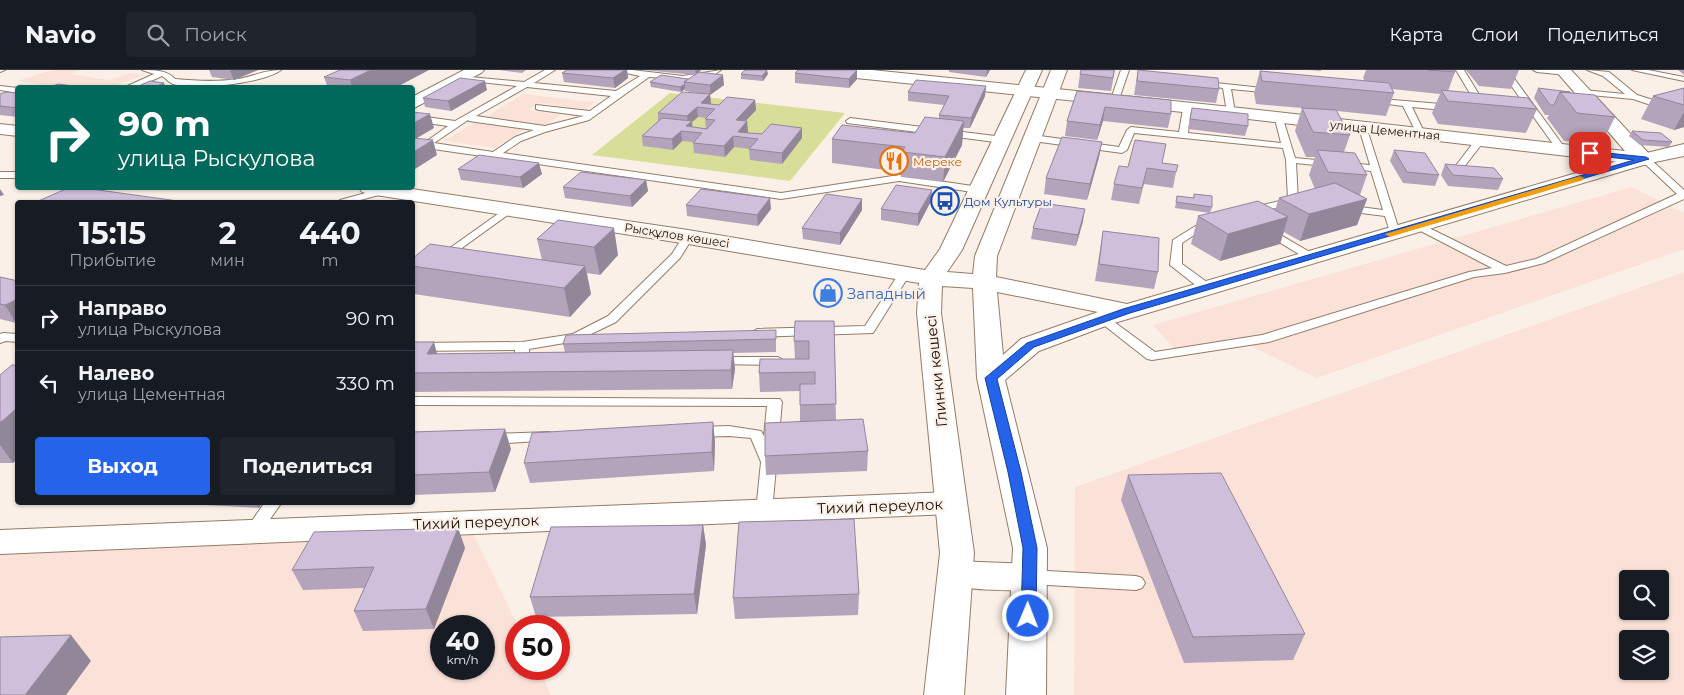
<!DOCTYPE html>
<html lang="ru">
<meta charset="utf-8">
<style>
:root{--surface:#171b24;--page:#20242c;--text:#f1f3f6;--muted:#9ea1a6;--line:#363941;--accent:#2563eb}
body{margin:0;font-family:Montserrat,sans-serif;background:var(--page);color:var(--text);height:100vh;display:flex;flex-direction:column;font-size:19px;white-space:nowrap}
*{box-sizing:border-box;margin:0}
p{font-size:16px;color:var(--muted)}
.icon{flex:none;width:28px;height:28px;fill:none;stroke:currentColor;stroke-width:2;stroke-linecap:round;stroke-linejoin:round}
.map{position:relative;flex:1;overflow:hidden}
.panel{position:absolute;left:15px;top:130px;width:400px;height:305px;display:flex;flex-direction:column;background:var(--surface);border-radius:5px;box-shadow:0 1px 4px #0004}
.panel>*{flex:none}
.banner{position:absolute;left:15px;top:15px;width:400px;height:105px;border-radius:5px;box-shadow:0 1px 4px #0004;background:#00695c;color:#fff;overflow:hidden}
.buttons{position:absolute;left:1619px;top:500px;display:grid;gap:10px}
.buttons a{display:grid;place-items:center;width:50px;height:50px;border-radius:5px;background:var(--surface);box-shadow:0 1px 4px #0004;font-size:25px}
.speed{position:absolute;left:430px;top:545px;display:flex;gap:10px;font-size:25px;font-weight:700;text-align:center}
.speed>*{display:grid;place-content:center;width:65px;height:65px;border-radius:50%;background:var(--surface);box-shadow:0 1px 4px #0004;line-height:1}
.speed small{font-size:12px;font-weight:400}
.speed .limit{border:8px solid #d22;background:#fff;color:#111}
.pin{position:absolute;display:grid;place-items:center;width:42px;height:42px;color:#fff;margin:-21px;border-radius:10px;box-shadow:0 2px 8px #0006}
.me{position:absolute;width:55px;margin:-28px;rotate:1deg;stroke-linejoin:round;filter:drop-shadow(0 0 4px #0008)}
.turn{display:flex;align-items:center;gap:18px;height:105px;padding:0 20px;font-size:22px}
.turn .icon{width:65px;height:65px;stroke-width:2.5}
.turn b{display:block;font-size:35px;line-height:42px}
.eta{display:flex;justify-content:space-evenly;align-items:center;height:85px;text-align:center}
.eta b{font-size:30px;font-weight:700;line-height:35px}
.button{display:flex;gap:10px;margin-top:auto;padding:10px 20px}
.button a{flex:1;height:58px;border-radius:5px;background:var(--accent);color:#fff;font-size:20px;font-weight:700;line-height:58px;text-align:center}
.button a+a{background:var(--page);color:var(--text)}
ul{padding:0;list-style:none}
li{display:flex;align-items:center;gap:15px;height:65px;padding:0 20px;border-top:1px solid var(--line)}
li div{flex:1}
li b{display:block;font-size:19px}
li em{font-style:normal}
header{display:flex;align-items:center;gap:30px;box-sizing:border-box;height:70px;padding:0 25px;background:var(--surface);border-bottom:1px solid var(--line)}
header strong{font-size:24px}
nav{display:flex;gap:28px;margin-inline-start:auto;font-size:18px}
.search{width:350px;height:45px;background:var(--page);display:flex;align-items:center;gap:12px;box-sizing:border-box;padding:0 18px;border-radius:5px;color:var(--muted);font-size:19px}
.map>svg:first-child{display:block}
</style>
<header>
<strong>Navio</strong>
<div class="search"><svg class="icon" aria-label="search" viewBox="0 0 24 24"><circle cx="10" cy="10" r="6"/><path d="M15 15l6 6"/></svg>Поиск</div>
<nav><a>Карта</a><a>Слои</a><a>Поделиться</a></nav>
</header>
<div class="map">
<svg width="1684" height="625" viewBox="0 0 1684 625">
<rect width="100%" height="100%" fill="#fbf0e7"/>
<path fill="#fbe2d8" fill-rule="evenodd" d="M52 0H80L71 4 109 10 130 3 144 5 108 18 56 17 17 11Z
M523 24 595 32 586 39 539 33 528 40 561 45 546 55 484 48Z
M476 52 525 59 494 78 444 71Z
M1632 117 1684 143V179L1317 308 1248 275 1179 284 1153 255Z
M1684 202V625H1074L1075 417ZM1628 509H1660V541H1628ZM1628 569H1660V601H1628Z
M468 453 518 556H516V599H539L551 625H0V466ZM441 556H484V599H441Z"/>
<path fill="#d8dd99" d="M670 23 845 43 790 111 592 85Z"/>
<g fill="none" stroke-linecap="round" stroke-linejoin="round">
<defs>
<path id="lane" d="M0 0H5L0 2Z
M142 0C155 0 167 0 175 9 196 11 218 12 239 9 253 6 266 0 281 0 265 13 190 22 171 13 167 11 166 8 162 6L135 18H123L154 4Z
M545 0H555L534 13 616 21 640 6 612 0H632L683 6 721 0 711 7 696 10 649 7 589 50 545 62 521 71 503 83 781 123 899 105 979 117 984 120 979 123 899 111 781 129 426 78 421 75 448 56 412 51V45L455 51 517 16 462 10 458 8 459 6 524 12ZM527 17 611 26 590 41 536 35V39L539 40 584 46 545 56 476 46ZM468 50 469 51 534 60 515 67 493 82 434 73Z
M1121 0H1129L1118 32 1111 34 1110 32Z
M1456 0H1464L1486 36 1485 38 1477 39V35Z
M1500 0H1508L1562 74V78H1556Z
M1533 0H1559L1570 3 1566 5 1537 2Z
M1587 0 1609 2 1637 25 1663 33 1684 30V34L1663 39 1633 29 1580 24 1579 22 1583 20 1625 24 1603 6Z
M1632 0H1648L1684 7V11Z
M1216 13 1273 19 1277 21 1273 23 1231 19 1235 42 1231 45 1227 42 1223 18 1216 17Z
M0 16 18 18V23L0 20Z
M1369 28 1453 35 1457 38 1453 41 1412 37 1425 64 1421 67 1417 64 1403 36 1372 32H1369Z
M1187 36 1191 39 1188 63 1281 73 1275 49 1279 46 1283 49 1295 88 1370 95 1359 58 1366 56 1400 163 1395 166 1391 165 1385 146 1345 141 1340 138 1345 135 1383 140 1371 101 1296 93 1298 131 1297 133 1250 144 1246 143 1245 141 1246 139 1288 129 1286 90 1283 78 1134 63 1127 80 1122 83 1033 71 1029 68 1033 65 1119 77 1127 60 1131 57 1179 62 1183 39Z
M850 48 1003 67 1008 70 1003 73 847 53 846 51Z
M1480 67 1485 70 1460 102H1454V98L1477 68Z
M1645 86 1648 87 1684 120V129L1544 193 1505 203 1474 207 1269 272 1152 290 1147 289 1096 249 1098 246H1106L1155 282 1262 265 1469 202 1492 198 1415 158 1414 156 1419 153 1506 196 1536 189 1677 124 1642 91 1640 89Z
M0 102H18V108H0Z
M384 118H390L391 120 390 122 353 132H339L340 130Z
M509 136 513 137 514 139 513 141 412 214V205Z
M1210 147 1215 150 1214 152 1182 173V194L1211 215 1213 218 1207 222 1203 221 1170 195 1173 170Z
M1265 156 1315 185 1317 187 1311 190 1307 189 1261 161 1260 159Z
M688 164 693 167 680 188 616 252 589 265 588 269 529 279V286L522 290 515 286V280L412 281V273L522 272 573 264 608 246 672 184 684 165Z
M904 201 910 204 873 263 757 267 751 263 757 259 865 256 900 202Z
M3 263 18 264V272L6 271 0 273V264Z
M717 287H778L785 291 778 295 712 294 710 291Z
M412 327 780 329 782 332 772 441 770 445 764 447 758 445 756 441 761 392 751 368 729 366 696 367 691 365 689 362 691 359 696 357 729 356 761 361 764 366 767 336 412 335Z
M549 362 554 364 556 367 554 370 491 374 486 372 484 369 486 366 491 364Z
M265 432H282L259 465 253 467 247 465 245 461Z
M1030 500 1136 506 1142 508 1145 513 1142 518 1136 520 1030 514 1024 512 1021 507 1024 502Z"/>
<path id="street" d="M464 0H484L481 3 412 39V27Z
M819 0H872L1231 37 1625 81 1555 0H1571L1654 89 1652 93 1645 95 1231 47 827 5 822 3Z
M951 422 962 425 967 433 962 441 951 444 0 484V460Z
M955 491 1029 494 1041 497 1047 507 1041 517C1020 523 965 520 943 513L938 504 943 495Z"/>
<path id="secondary" d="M1026 0H1042L962 180 947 202 973 204 975 186 1051 0H1067L997 186 996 207 1127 234 1638 85 1684 74V86L1650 93 1111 254 1039 281 1005 310 1047 478 1046 625H1006L1013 478 977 308 973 218 942 216 941 243 974 483 964 625H924L940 483 917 243 919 213 688 174 369 124 362 122 359 118H405L688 160 925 200 940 179ZM997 222 1098 242 1021 269 1003 285Z
M0 54 18 56V66L0 64Z"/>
</defs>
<use href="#lane" stroke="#947b67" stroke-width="2"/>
<use href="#street" stroke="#947b67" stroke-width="2"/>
<use href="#secondary" stroke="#947b67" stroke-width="2"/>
<use href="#lane" fill="#fff" fill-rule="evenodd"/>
<use href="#street" fill="#fff" fill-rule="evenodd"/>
<use href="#secondary" fill="#fff" fill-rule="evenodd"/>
</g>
<path fill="#b3a4bc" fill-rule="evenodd" d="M209 0H258L234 10 212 7Z
M340 0 395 18H328L324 7Z
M499 0H526L522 3Z
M567 0H627L628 8 615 18 564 12 562 3Z
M644 0H701L699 2 724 15 710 25 711 34 719 35 755 30 756 40 745 51H747L748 62 747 63 802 68 782 94 750 90 749 79H750L734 77 725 87 694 83 693 72 682 71 673 80 643 76 642 66 658 51V43L703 24 685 21V19L681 22 651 17 650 12 688 9 695 5ZM698 47 706 48 705 49 706 59 692 57V52Z
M857 0V9L849 18 795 13V3Z
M949 0H990L986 7 949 2Z
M1115 0 1111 21 1078 18 1080 4Z
M1138 0 1219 19 1216 33 1134 25Z
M1307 0H1321V1Z
M1366 0H1454L1455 2 1448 21 1537 39 1526 63 1438 54 1432 43 1440 24 1392 19 1394 23 1386 46 1337 41 1350 65 1344 82 1367 105 1360 125 1367 129 1357 155 1300 171 1284 162 1280 174 1220 191 1191 174 1198 146 1275 140 1279 128 1315 119 1309 105 1315 87H1306L1295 61 1302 38 1256 34 1254 23 1260 1 1365 11 1363 8Z
M1466 0H1519L1511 19 1479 16Z
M1678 0H1684V5Z
M741 4H768L763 11 741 9Z
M986 16 985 26 970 58H963L962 75 943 112 901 107V102L832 93V69L915 63 939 48V45L944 35 908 31V22Z
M1538 18 1570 22 1615 47 1601 75 1564 71 1547 48 1549 45H1545L1534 28Z
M1684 18V57L1674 60 1641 49 1653 26Z
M487 20 451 41 425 37 423 28Z
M1077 21 1171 44 1168 58 1103 51 1097 70 1065 66 1067 51Z
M18 23V47L0 45V24Z
M1192 38 1248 56 1245 66 1188 59Z
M1632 61 1672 72 1669 77 1640 75 1629 66Z
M1102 72 1099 87 1087 130 1044 124 1046 108Z
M1394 80 1439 105 1435 116 1403 113 1390 91Z
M1162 93 1176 102 1173 118 1144 114 1139 134 1111 130 1114 114 1128 97Z
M1445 94 1503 109 1498 120 1448 116 1441 105Z
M458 99 542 104 523 118 461 110Z
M646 110 648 121 632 137 565 128 563 117Z
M1194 124 1212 137 1210 143 1175 138 1177 126 1193 128Z
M862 129V140L840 175 803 169 802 158Z
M931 131 918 156 881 150V139Z
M686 135 771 139 758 156 687 146Z
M558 150 618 185 600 205 587 203 591 224 570 247 414 224 412 221V189L542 190 537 169Z
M1083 151 1076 176 1031 169 1033 158Z
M1103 161 1158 202 1154 219 1095 211Z
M0 207 18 211V252L16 253 0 249Z
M834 251 836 350 868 381 867 401 766 405 765 386 800 351V321L760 322 759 303 795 289 794 271Z
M776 260V282L733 283 735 299 732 319 412 322V272L437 284 565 282 563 274Z
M0 305 13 393H0Z
M713 352 715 372 714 401 530 413 524 393Z
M412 362 511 379 495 422 412 425Z
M1128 405 1305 564 1293 590 1184 593 1121 430Z
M186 432H262L259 438 187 434Z
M703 455 706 475 697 544 536 547 530 527Z
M458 458 465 478 434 559 363 561 354 541 364 518 303 520 292 500Z
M859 524 858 545 735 549 733 528Z"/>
<path fill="#928699" d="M232 0H258L234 10 230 1Z
M371 0H429L395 18H352L350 10Z
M625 0H627L628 8 615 18 613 8Z
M695 0H701L696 5Z
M767 0 768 4 763 11 762 6Z
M857 0V9L849 18V9Z
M987 0H990L986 7Z
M723 5 724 15 710 25V15Z
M485 11 487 20 451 41 448 31Z
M164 13 166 18H153Z
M685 14V19L681 22 680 17Z
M986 16 985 26 970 58 971 48Z
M710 24 711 34 701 33Z
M755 30 756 40 737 60 736 50Z
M697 37 698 47 692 52 693 61 686 56 688 55 687 46Z
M1105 37 1103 51 1097 70 1100 55Z
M1684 42V57L1674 60Z
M430 44 434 58 412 71V54Z
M747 51 748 62 743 67 738 62Z
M964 51 962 75 943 112 945 87Z
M802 58V68L782 94V83Z
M681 61 682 71 673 80 672 69Z
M733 66 734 77 725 87 724 76Z
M433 70 437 85 412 101V83Z
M1102 72 1099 87 1087 130 1090 114Z
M539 93 542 104 523 118 520 107Z
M646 110 648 121 632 137 630 126Z
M0 119 4 125 0 126Z
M932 120 931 131 918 156V144Z
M770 128 771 139 758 156 757 145Z
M862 129V140L840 175V163Z
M1367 129 1357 155 1300 171 1309 144Z
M1085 139 1083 151 1076 176 1078 165Z
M1288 147 1280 174 1220 191 1228 164Z
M614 158 618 185 600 205 594 177Z
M585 196 591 224 570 247 564 218Z
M18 229V252L16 253 5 235Z
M434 272 439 291 427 284Z
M733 280 735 299 732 319 731 300Z
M18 337V389L13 393 0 375V353Z
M713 352 715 372 714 401 712 382Z
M505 359 511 379 495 422 489 402Z
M256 432H262L259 438Z
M703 455 706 475 697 544 694 524Z
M458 458 465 478 434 559 426 539Z
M71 565 91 591 66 625H25Z"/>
<path fill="#d0bfdb" stroke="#928699" d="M340 0H371L350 10 324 7Z
M567 0H625L613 8 562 3Z
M745 0H767L762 6 741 4Z
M798 0H857L849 9 795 3Z
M1081 0H1114L1113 8 1080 4Z
M1138 0 1218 8 1219 19 1137 11Z
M1428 0H1454L1455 2Z
M1260 1 1389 13 1394 23 1262 11Z
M699 2 723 5 710 15 684 12Z
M661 5 688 9 684 12 685 14 680 17 650 12Z
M460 8 485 11 448 31 423 28Z
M916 10 986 16 971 48 939 45 949 26 908 22Z
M150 11 164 13 153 18H134Z
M58 14 88 18H47Z
M1538 18 1570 22H1560L1554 35H1550Z
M1684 18V35L1653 26Z
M1441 20 1528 28 1537 39 1448 31Z
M1077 21 1171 30V44L1105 37 1100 55 1067 51Z
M6 22 18 23V38L0 36V24Z
M682 22 710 24 701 33 719 35 727 27 755 30 736 50 747 51 738 62 762 64 771 54 802 58 782 83 749 79 758 69 733 66 724 76 693 73 702 63 681 61 672 69 642 66 662 48 692 51 686 56 707 59 715 50 705 49 715 39 697 37 687 46 658 43Z
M1560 22 1595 25 1615 47 1577 43Z
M1192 38 1248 44V56L1190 49Z
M1302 38 1336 40 1350 65 1313 62Z
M412 42 430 44 412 54Z
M925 47 964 51 945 87 902 82 905 77 832 69 842 55 915 63Z
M1632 61 1661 63 1672 72 1643 70Z
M1062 67 1102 72 1090 114 1046 108Z
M412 68 433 70 412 83Z
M1135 70 1166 74 1162 93 1178 95 1176 102 1147 98 1142 118 1114 114 1119 96 1128 97Z
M1317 80 1355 83 1367 105 1328 102Z
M1394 80 1425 83 1439 105 1407 102Z
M479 85 539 93 520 107 458 99Z
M1445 94 1494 98 1503 109 1453 105Z
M581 102 646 110 630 126 563 117Z
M1335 113 1367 129 1309 144 1279 128Z
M896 115 932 120 918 144 881 139Z
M68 118H84L185 132H36Z
M701 119 770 128 757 145 686 135Z
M826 124 862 129 840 163 802 158Z
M1194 124 1212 126V137L1176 132 1177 126 1194 128Z
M1258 131 1288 147 1228 164 1198 146Z
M1042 133 1085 139 1078 165 1033 158Z
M558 150 614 158 594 177 537 169Z
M1103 161 1159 168 1158 202 1099 194Z
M430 174 585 196 564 218 412 196V189Z
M0 207 18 211V229L5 235 0 234Z
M795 251H834L836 334 800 335V314H815V302L759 303 760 289H809V271H794Z
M776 260V269L563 274 566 265Z
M412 272H434L427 284 733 280 731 300 412 303Z
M12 295H18V337L0 353V305Z
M863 349 868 381 765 386V353Z
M713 352 712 382 524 393 532 363Z
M505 359 489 402 412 405V362Z
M1221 403 1305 564 1193 567 1128 405Z
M854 449 859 524 733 528 739 452Z
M703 455 694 524 530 527 551 457Z
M458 458 426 539 354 541 374 497 292 500 314 462Z
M71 565 25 625H0V567Z"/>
<path fill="#2563eb" stroke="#184099" d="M1587 81 1646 87 1649 89 1130 243 1034 277 997 309 1021 402 1037 478 1036 546 1033 550 1028 552 1023 550 1021 546 1023 478 1008 402 985 308 1027 273 1123 239 1634 90 1590 85 1586 83Z"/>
<path fill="#f59e0b" d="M1580 106 1584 108 1583 110 1393 166 1390 167 1385 164Z"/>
<defs>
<symbol id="restaurant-ring" viewBox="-11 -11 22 22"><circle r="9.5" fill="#fbf0e7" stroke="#e8710a" stroke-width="1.5"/><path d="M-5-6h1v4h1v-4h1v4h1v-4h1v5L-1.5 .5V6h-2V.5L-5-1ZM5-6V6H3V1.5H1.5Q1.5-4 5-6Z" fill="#e8710a"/></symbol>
<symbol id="bus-ring" viewBox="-11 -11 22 22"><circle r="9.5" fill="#fbf0e7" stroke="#1a4fb4" stroke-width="1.5"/><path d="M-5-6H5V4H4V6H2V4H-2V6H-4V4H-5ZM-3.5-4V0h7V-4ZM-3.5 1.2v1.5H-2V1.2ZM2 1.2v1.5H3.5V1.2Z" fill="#1a4fb4"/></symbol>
<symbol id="shop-ring" viewBox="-11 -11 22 22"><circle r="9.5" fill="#fbf0e7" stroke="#3f7fe0" stroke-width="1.5"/><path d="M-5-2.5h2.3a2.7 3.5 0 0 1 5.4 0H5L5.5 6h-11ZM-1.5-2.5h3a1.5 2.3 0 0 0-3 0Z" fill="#3f7fe0"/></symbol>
</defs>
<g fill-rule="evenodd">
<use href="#restaurant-ring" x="878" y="75" width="32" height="32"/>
<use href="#bus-ring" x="929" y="115" width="32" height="32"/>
<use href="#shop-ring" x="812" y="207" width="32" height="32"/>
</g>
<g text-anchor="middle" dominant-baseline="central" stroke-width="4.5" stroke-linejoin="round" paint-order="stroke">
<g font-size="12" fill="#1a1109" stroke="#fbf0e7">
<text transform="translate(1385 60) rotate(6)">улица Цементная</text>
<text transform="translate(677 165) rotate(9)">Рысқұлов көшесі</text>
</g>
<g font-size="12" fill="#c56008" stroke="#fbf0e7" text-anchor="start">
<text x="913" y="91">Мереке</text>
</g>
<g font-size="12" fill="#164399" stroke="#fbf0e7" text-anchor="start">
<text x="964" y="131">Дом Культуры</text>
</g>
<g font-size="15" fill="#366cbe" stroke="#fbf0e7" text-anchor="start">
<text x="847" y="223">Западный</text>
</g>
<g font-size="15" fill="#1a1109" stroke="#fbf0e7">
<text transform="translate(936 301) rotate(-96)">Глинки көшесі</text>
<text transform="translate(880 436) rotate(-2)">Тихий переулок</text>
<text transform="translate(476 452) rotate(-2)">Тихий переулок</text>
</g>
</g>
</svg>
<div class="buttons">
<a><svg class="icon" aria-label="search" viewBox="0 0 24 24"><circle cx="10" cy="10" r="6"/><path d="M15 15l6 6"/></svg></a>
<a><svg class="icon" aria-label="layers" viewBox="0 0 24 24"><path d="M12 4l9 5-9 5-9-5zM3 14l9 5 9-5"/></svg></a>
</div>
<div class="speed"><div>40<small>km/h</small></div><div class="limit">50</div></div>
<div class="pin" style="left:1590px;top:83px;background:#d93025"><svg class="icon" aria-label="arrive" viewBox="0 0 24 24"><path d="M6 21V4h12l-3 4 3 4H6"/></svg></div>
<svg class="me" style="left:1028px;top:546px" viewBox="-20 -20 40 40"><circle r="17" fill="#2563eb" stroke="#fff" stroke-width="3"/><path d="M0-11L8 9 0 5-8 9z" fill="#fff"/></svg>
<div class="banner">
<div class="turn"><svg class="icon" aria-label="right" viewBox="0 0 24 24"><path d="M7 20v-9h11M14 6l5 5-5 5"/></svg><div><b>90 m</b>улица Рыскулова</div></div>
</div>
<section class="panel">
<div class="eta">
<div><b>15:15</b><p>Прибытие</p></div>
<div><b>2</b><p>мин</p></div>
<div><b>440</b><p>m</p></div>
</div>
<ul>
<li><svg class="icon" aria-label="right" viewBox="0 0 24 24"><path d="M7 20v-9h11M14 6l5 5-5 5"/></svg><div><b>Направо</b><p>улица Рыскулова</p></div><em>90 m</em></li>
<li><svg class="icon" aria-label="left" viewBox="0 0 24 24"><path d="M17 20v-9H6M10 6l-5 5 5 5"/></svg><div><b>Налево</b><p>улица Цементная</p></div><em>330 m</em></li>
</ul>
<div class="button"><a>Выход</a><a>Поделиться</a></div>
</section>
</div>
